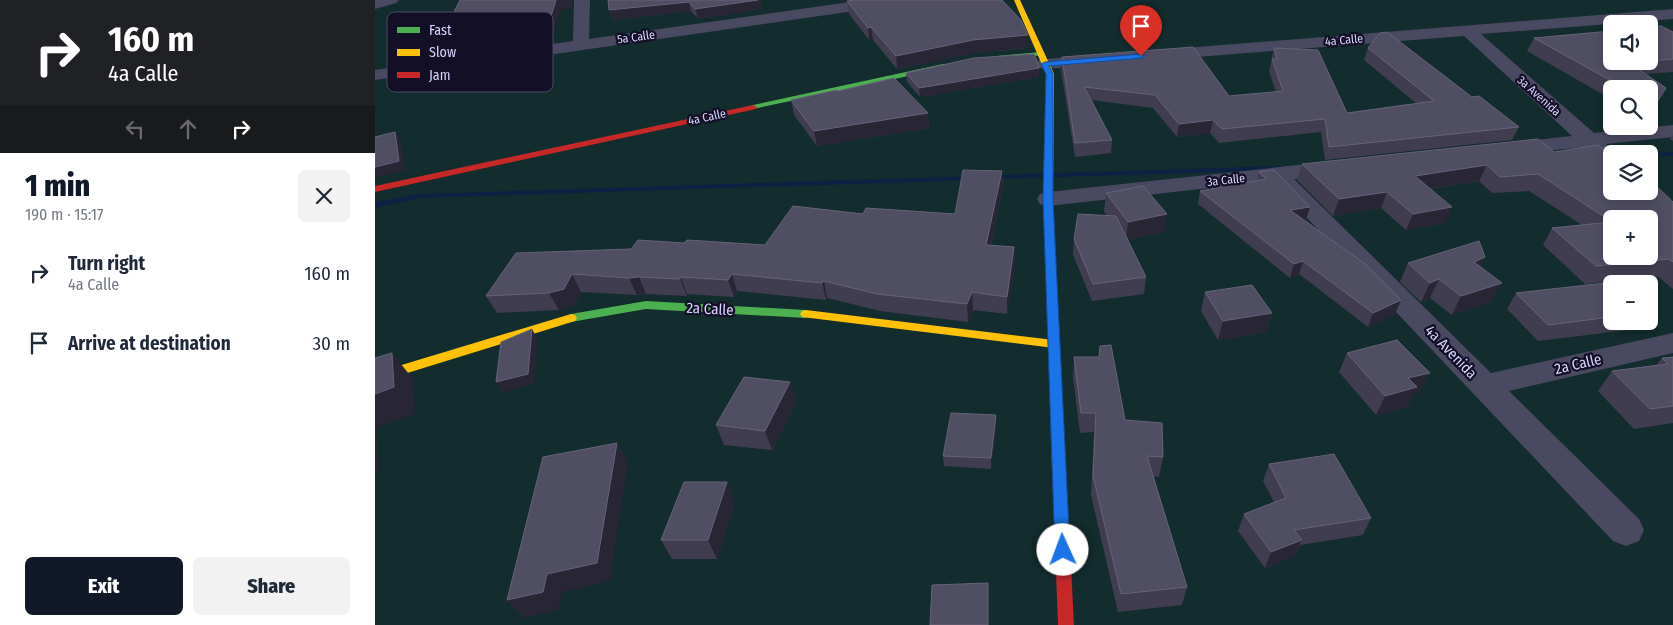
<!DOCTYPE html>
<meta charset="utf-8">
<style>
:root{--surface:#fff;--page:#f2f2f3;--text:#1f2937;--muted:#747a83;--accent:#111827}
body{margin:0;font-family:"Fira Sans Condensed",sans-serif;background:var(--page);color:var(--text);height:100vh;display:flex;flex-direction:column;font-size:19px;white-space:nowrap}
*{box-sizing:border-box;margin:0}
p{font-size:16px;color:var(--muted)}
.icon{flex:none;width:28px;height:28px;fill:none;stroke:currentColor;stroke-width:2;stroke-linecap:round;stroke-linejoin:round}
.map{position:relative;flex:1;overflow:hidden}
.details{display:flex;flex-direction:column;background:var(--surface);width:375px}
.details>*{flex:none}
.banner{background:#202124;color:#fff;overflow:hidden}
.controls{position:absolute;left:1228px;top:15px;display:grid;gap:10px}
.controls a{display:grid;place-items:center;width:55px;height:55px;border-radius:8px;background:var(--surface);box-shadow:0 2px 8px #0003;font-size:25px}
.pin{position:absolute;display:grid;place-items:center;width:42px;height:42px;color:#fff;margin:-51px -21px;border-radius:50% 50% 50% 0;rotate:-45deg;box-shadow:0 0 5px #0007}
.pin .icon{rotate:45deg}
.me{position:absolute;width:55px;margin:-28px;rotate:358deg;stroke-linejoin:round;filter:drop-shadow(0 0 4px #0008)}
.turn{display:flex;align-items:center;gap:18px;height:105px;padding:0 25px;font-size:22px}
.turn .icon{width:65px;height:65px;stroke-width:2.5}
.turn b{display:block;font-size:35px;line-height:42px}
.lanes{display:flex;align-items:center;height:48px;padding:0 25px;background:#0003;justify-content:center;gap:25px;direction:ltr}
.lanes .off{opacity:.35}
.round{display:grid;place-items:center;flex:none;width:52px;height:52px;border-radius:8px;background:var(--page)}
.head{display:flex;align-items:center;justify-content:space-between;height:85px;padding:0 25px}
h1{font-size:30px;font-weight:800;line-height:38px;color:var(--accent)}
.primary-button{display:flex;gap:10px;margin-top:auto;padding:10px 25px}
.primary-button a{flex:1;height:58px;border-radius:8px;background:var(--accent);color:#fff;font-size:20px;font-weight:800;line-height:58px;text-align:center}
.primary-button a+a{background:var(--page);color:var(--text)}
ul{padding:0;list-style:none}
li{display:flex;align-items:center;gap:15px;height:70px;padding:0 25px}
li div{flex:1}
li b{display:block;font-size:19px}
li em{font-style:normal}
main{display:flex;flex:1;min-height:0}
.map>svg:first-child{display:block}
</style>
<main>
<section class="details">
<div class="banner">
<div class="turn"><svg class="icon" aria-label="right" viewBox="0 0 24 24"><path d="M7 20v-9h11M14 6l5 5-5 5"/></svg><div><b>160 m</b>4a Calle</div></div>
<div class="lanes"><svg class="icon off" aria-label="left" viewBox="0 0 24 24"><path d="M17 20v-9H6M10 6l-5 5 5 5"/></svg><svg class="icon off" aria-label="ahead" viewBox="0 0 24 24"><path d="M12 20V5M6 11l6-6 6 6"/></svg><svg class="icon" aria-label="right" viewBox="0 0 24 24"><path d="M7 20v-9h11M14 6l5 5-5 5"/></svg></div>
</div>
<div class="head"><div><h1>1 min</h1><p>190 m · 15:17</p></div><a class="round"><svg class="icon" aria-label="close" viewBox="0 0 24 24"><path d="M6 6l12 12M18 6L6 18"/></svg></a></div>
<ul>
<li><svg class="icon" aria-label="right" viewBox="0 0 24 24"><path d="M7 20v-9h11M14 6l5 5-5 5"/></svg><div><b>Turn right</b><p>4a Calle</p></div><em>160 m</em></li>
<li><svg class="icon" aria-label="arrive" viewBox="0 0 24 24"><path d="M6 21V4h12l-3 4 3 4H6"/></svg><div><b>Arrive at destination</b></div><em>30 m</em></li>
</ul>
<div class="primary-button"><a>Exit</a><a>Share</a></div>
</section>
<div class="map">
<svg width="1298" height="625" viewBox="0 0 1298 625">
<rect width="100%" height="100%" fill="#161421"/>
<path fill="#132c2d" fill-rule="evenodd" d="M0 0H1298V625H0ZM1236 24H1274V61H1236ZM1236 89H1274V126H1236ZM1236 154H1274V191H1236ZM1236 219H1274V256H1236ZM1236 284H1274V321H1236Z"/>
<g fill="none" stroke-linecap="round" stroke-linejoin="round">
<path fill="#0d2144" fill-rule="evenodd" d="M1298 152V156L1274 157V154H1271Z
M908 166 912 168 911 170 615 179 611 177 615 175Z
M598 176H601V180L45 198 0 208V202L45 194Z"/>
<path fill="#4a4962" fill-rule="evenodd" d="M0 0H24L21 3 0 9Z
M199 0H215L214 39 489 0H529L526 3 521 5 0 80V70L198 41Z
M1298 9V19L1106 34 1219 133 1298 125V137L1231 144 1242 154H1236V166L1228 165 1209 147 1133 155 1126 153 1122 149 1126 145 1133 143 1197 136 1089 36 784 60 778 59 775 55 778 51 784 50Z
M723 55 729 56 732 60 729 64 670 69 664 68 661 64 664 60 670 59Z
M961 161 969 163 972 168 969 173 919 179 1116 373 1298 333V353L1134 391 1264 519 1269 530 1264 541 1251 546 1238 541 897 181 673 206 665 204 662 199 665 194 673 192Z"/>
<path fill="#4caf50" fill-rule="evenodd" d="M666 52 670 54 668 55 622 60 618 58 622 56Z
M568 64 572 66 571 68 378 109 374 107 378 105Z
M676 267 681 270 691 470 689 474 684 476 679 474 677 470 671 270Z
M271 301 431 310 437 314 431 318 271 309 196 322 190 318 196 314Z"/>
<path fill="#ffc107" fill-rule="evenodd" d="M639 0H645L679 74 678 199 681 270 676 273 671 270 668 199 671 74Z
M431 310 679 340 685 344 679 348 427 317 425 314 427 311Z
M196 314 200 315 202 318 200 321 0 383V373Z"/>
<path fill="#c62828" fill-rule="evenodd" d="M378 105 382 107 381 109 0 192V186Z
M684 464 689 466 691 470 699 625H683L677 470 679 466Z"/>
</g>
<path fill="#403d50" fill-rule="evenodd" d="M233 0H386L387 9 323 19 316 11 237 20Z
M472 1 653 48 599 53 522 69 498 40H494L474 14Z
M1274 27 1298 32V72L1271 74 1291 88 1274 116V89H1236V99L1152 51 1159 38 1236 61H1274Z
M899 48 972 113 1042 104 989 60 993 48 1097 97 1144 127 1137 140 950 160 946 132 844 143 835 133 802 137 778 108 717 100 737 140 736 153 700 157 686 70 687 57 854 96 901 92 894 71Z
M664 66V77L545 97 532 82 531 73Z
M463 91 553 113 554 128 442 146 419 115 416 100Z
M1298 135V141L1295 139Z
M1179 152 1298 202V289L1282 276 1210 284 1168 245 1177 228 1207 225 1154 191 1117 193 1104 181 1055 189 1070 223 1031 230 1006 208 958 216 922 180 927 164ZM1236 219 1274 256H1236Z
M627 171 628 187 616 245 639 247 640 264 632 314 598 310 593 322 505 311 452 298 451 300 362 291 359 297 312 294V296L271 294 262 295 206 292 198 306 184 310 122 313 111 296 256 249 309 243 390 245 488 214H580Z
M884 172 935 207 931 220H930L1026 300 1020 314 993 327 924 274 915 278 823 204 825 191 882 181Z
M731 193 789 232 752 240 771 277 769 294 717 301 698 255 699 239 732 216 729 211Z
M1033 263 1105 267 1116 302 1077 315 1055 298 1046 302 1025 282Z
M1236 288V321H1260L1254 330 1163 341 1132 309 1141 293Z
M830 292 897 313 891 332 843 340 826 311Z
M725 346 750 420 788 457 784 477 778 476 812 587 807 605 743 612 716 495 719 432 705 433 698 377 699 357H724Z
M972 353 1045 392 1039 393 1032 407 1001 415 964 372Z
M1298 357V423L1259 429 1223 391 1237 371 1281 365 1287 358Z
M415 382 421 401 397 450 349 445 341 425Z
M621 425 616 469 569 466 568 456Z
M894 464 996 518 988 535 925 545 919 556 890 568 863 531 869 514 899 502 888 481Z
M360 501 342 559H297L286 540Z"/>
<path fill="#282635" d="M181 0H197V8L185 10 176 42 66 58 61 48Z
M383 0H386L387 9 323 19 320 9Z
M464 0H476L464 2Z
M314 2 316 11 237 20 234 10Z
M496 27 498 40H494L493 28Z
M653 35V48L599 53 522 69 521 56 598 40Z
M664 68V77L545 97 544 88Z
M553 113 554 128 442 146 439 131Z
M838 120 835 133 802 137 804 124Z
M20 132 26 141 30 171 0 178V167Z
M1112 165 1104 181 1034 192 1040 176Z
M627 171 628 187 612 262 611 245Z
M1012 192 1006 208 958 216 964 199Z
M935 207 931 220 912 223 915 210Z
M1077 207 1070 223 1031 230 1038 214Z
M792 214 789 232 751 240 753 222Z
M639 247 640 264 632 314V297Z
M1110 257 1101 276 1099 262Z
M928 261 924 274 915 278 919 264Z
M197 274 206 292 198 306 184 310 174 293Z
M357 274 362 291 359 297 353 280Z
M264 277 271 294 262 295 254 278Z
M306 277 312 294V296L305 279Z
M1064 279 1055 298 1046 302 1055 283Z
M449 281 452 298 451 300 447 283Z
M1127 283 1116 302 1077 315 1086 296Z
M597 292 598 310 593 322 592 304Z
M1026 300 1020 314 993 327 998 313Z
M897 313 891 332 843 340 848 321Z
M157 329 163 340 159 384 128 392 121 382Z
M17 353 38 379 40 414 2 427 4 473 0 474V394Z
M1055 373 1045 392 1039 393 1032 407 1001 415 1010 396 1033 378Z
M415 382 421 401 397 450 390 431Z
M621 415V425L616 469V458Z
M242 443 253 462 235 581 187 592 183 610 148 618 132 600 172 574Z
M352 482 360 501 342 559 333 540Z
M927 540 919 556 890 568 896 552Z"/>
<path fill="#504e63" stroke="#66637b" d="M85 0H181L171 32 61 48Z
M233 0H383L320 9 314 2 234 10Z
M482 0H627L646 20 653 35 598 40 521 56 496 27 493 28 472 1Z
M1286 26 1298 32V59L1274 61V27Z
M1236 31V61H1264L1253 62 1291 88 1280 105 1274 102V89H1251L1159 38Z
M1012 32 1097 97 1104 96 1144 127 954 147 950 119 847 129 838 120 804 124 780 95 709 87 737 140 700 143 687 57 818 47 854 96 908 91 897 59H902L899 48 943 50 972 113 1059 101 993 48 1005 33Z
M659 54 664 66V68L544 88 531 73 599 58Z
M519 78 553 113 439 131 416 100 462 90 463 91Z
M20 132 24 161 0 167V137Z
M1163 139 1179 152 1223 145 1236 154V191H1274V179L1298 202V262L1294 259 1221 266 1177 228 1236 222V256H1274V219H1236V221L1163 174 1125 177 1112 165 1040 176 1077 207 1038 214 1012 192 964 199 927 164Z
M588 170 627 171 611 245 639 247 632 297 597 292 592 304 502 294 449 281 447 283 357 274 353 280 306 277 305 279 264 277 254 278 197 274 189 289 174 293 111 296 141 253 256 249 263 240 309 243 312 240 390 245 418 206 488 214 491 208 580 214Z
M899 170 935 207 915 210 990 264 1026 300 998 313 928 261 919 264 825 191 891 179 884 172Z
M768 186 792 214 753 222 731 193Z
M703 214 741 216 771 277 718 284 699 239Z
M1104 241 1110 257 1099 262 1127 283 1086 296 1064 279 1055 283 1033 263Z
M1230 283 1236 288V317L1173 325 1141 293Z
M877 285 897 313 848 321 830 292Z
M157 329 153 374 121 382 126 342Z
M1022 340 1055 373 1033 378 1042 387 1010 396 972 353Z
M736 345 750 420 787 423 788 457 772 456 812 587 746 594 718 476 721 413H706L699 357H724L725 346Z
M17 353 19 387 0 394V358Z
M1298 357V406L1275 409 1237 371 1293 364 1287 358Z
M369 377 415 382 390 431 341 425Z
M576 413 621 415 616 458 568 456Z
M242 443 222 563 172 574 168 592 132 600 168 457Z
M959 454 996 518 919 530 927 540 896 552 869 514 911 498 894 464Z
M309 482H352L333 540H286Z
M613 583V625H555L557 585Z"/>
<path fill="#1a73e8" stroke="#114b97" d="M766 54 769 56 768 58 674 66 678 74V199L695 550 693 555 688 557 682 555 680 550 668 199 671 74 666 64 670 62Z"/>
<g text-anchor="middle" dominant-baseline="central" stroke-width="4.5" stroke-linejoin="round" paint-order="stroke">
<g font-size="12" fill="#d9d4ff" stroke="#130f26">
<text transform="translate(261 37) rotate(-8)">5a Calle</text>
<text transform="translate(969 40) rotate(-5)">4a Calle</text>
<text transform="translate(1164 96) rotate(42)">3a Avenida</text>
<text transform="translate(332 117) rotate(-12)">4a Calle</text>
<text transform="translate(851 180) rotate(-6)">3a Calle</text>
</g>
<g font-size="15" fill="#d9d4ff" stroke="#130f26">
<text transform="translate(335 309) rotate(3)">2a Calle</text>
<text transform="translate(1076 352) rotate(46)">4a Avenida</text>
<text transform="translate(1203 364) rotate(-13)">2a Calle</text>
</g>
</g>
<rect x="12" y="12" width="166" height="80" rx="8" fill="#130f26" stroke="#4e4a67" stroke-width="1"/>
<rect x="22" y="27" width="23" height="6" fill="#4caf50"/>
<rect x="22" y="49" width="23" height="7" fill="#ffc107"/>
<rect x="22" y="72" width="23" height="6" fill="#c62828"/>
<g font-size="14" fill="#d9d4ff">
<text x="54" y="35">Fast</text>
<text x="54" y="57">Slow</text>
<text x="54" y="80">Jam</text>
</g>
</svg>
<div class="controls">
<a><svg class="icon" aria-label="sound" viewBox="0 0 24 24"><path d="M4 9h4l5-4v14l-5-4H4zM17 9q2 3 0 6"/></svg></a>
<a><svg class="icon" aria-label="search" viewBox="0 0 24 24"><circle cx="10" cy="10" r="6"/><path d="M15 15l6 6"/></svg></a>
<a><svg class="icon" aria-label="layers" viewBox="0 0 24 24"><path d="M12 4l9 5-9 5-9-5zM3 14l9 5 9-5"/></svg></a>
<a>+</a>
<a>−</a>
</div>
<div class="pin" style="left:766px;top:56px;background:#d93025"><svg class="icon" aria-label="arrive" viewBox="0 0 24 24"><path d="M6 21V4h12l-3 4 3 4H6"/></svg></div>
<svg class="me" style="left:688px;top:550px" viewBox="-20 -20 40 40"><circle r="19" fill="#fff"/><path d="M0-13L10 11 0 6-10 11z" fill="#1a73e8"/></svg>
</div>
</main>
